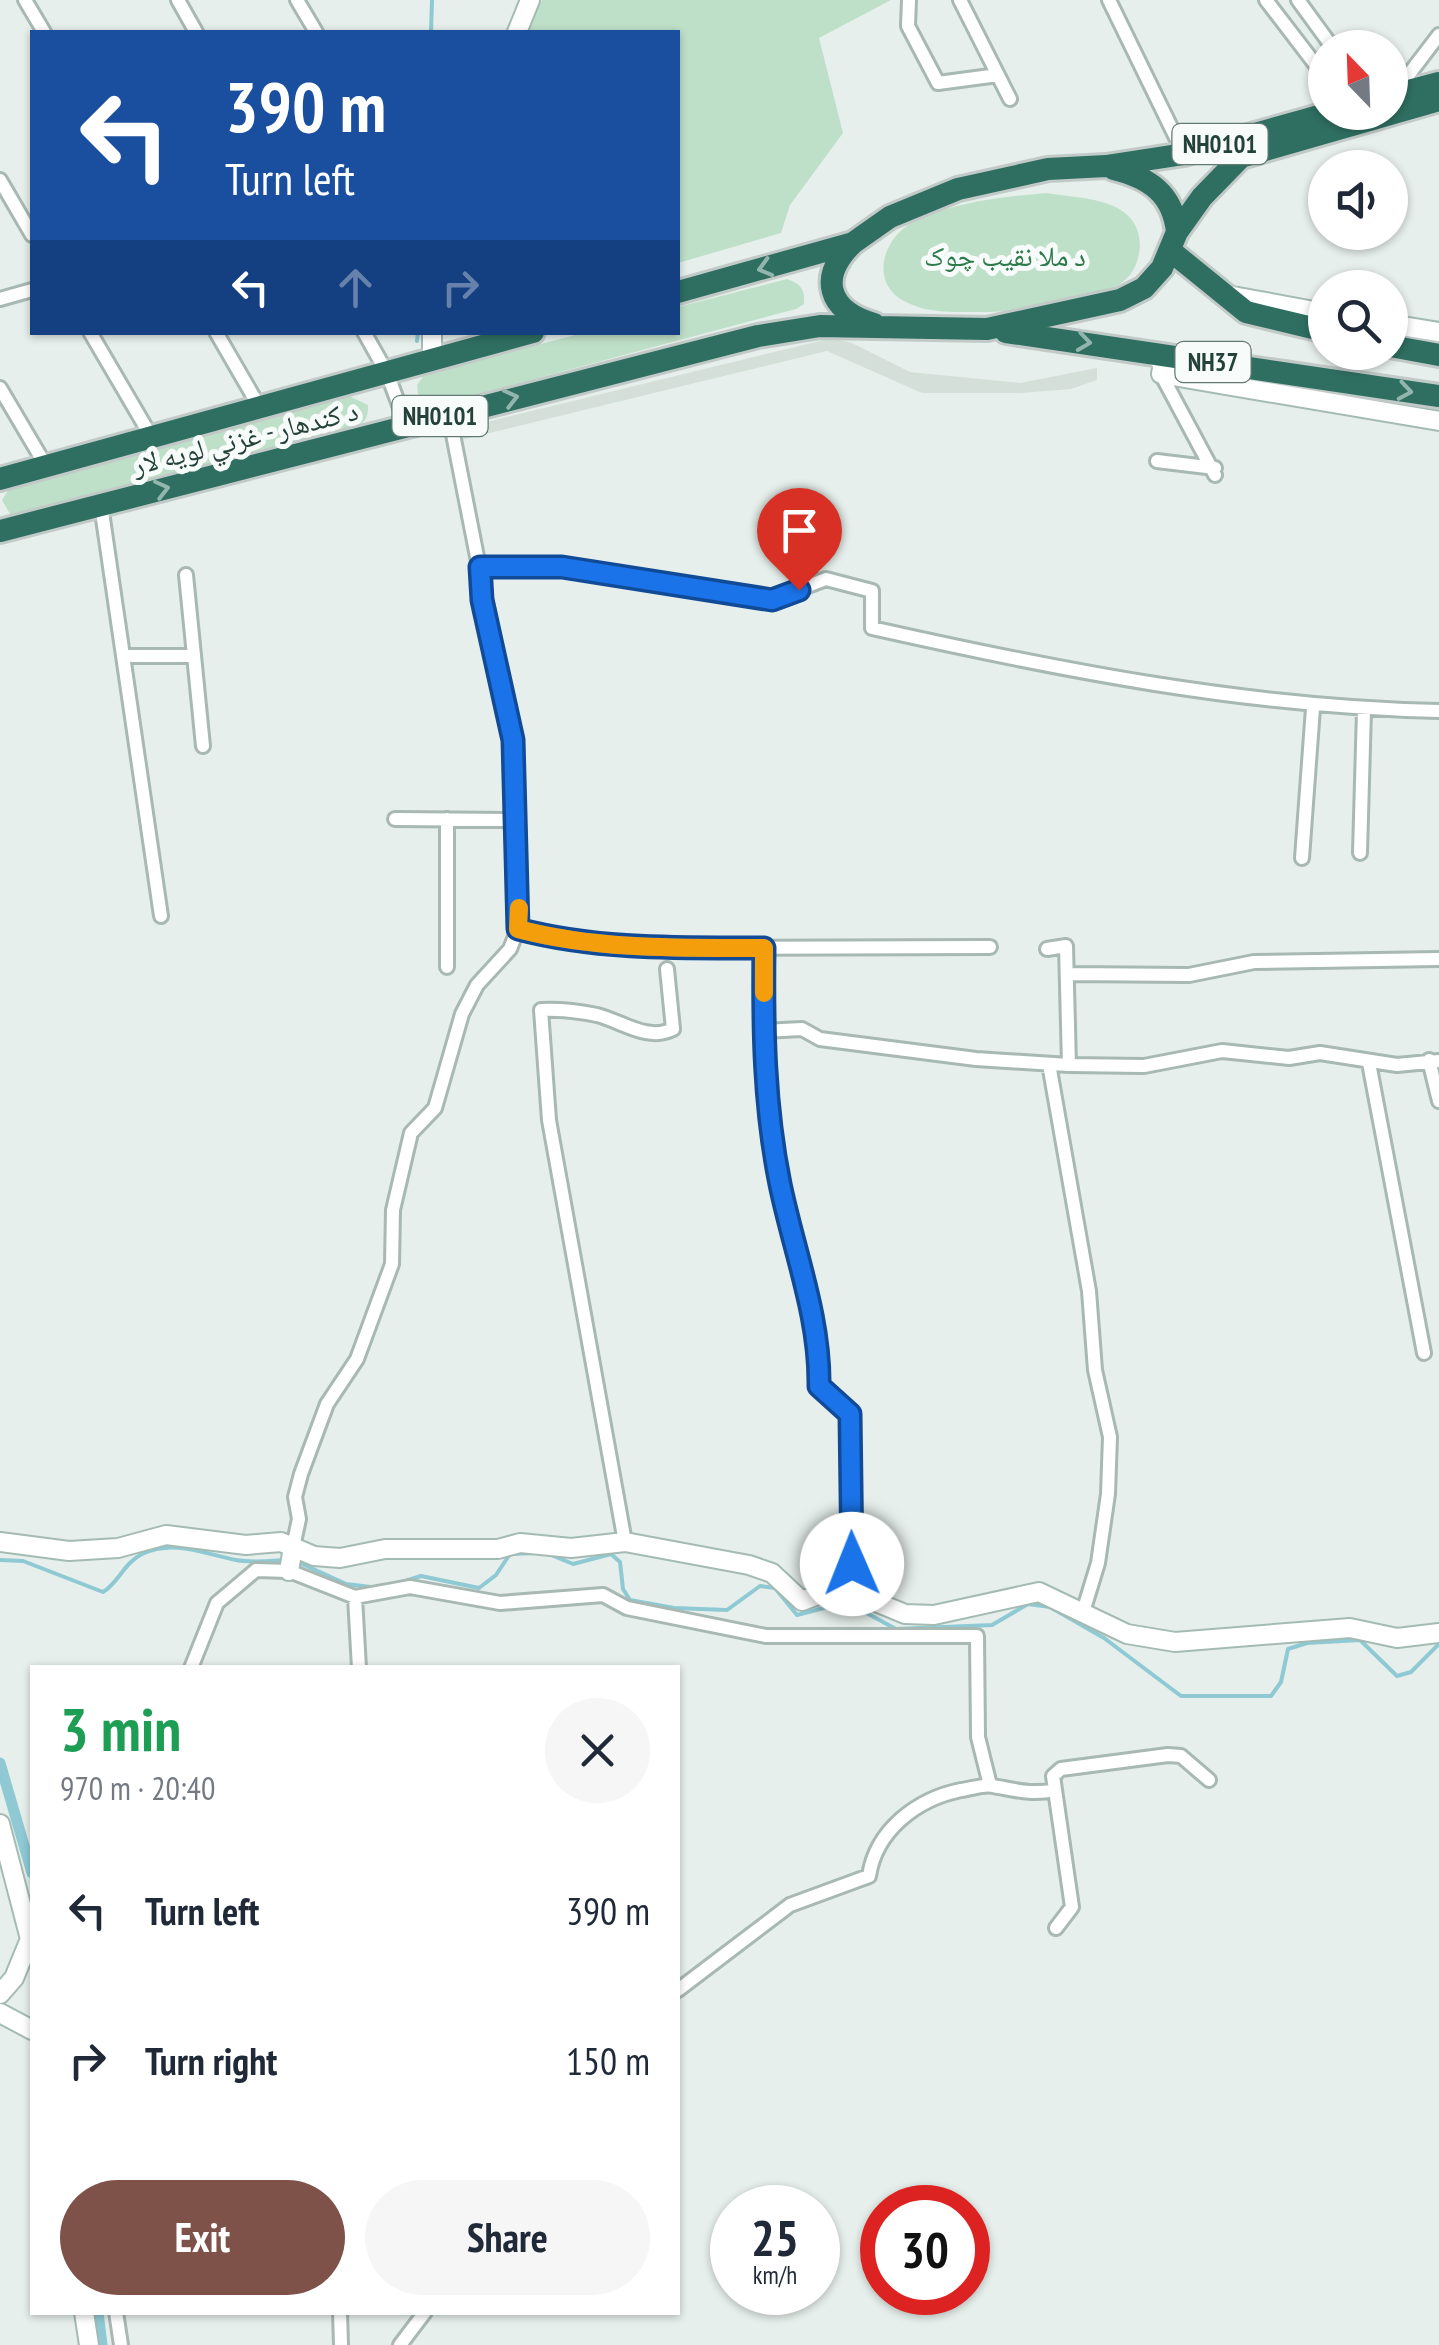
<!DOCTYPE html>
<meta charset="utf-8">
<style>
:root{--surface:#fff;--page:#f6f6f7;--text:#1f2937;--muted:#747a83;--accent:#7f5249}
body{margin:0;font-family:"PT Sans Narrow","Noto Naskh Arabic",sans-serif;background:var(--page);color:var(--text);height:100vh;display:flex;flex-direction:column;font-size:38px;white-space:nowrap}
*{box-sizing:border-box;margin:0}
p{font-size:32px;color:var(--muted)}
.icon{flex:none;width:55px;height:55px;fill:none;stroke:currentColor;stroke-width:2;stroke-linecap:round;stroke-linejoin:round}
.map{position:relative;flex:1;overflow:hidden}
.drawer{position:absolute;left:30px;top:1665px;width:650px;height:650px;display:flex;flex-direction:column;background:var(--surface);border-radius:0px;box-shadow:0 2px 8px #0004}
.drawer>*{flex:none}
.hud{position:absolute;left:30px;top:30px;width:650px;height:305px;border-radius:0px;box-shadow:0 2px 8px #0004;background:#1a4fa0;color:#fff;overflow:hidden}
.needle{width:65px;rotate:337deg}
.controls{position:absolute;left:1308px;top:30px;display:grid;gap:20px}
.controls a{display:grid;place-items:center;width:100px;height:100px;border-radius:50%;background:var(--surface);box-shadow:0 2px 8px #0004;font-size:50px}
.speed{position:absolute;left:710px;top:2185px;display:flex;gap:20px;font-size:50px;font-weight:700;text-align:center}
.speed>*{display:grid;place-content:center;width:130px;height:130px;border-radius:50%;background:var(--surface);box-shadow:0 2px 8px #0004;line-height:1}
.speed small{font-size:25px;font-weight:400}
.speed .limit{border:15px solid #d22;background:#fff;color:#111}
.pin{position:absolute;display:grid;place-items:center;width:85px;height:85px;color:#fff;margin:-102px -42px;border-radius:50% 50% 50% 0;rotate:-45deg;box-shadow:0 0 10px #0007}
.pin .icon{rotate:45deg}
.me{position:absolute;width:110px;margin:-55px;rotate:359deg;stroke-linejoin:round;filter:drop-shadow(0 0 8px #0008)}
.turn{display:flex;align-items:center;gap:35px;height:210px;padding:0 30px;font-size:45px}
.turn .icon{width:130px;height:130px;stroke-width:2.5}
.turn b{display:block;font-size:70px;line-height:85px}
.lanes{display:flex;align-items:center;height:95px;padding:0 30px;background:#0003;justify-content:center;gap:50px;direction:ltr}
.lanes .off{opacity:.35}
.round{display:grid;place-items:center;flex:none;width:105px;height:105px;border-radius:52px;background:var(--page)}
.summary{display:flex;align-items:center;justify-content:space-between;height:170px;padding:0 30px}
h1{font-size:60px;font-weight:700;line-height:75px;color:#1e9e55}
.cta{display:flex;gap:20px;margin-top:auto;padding:20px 30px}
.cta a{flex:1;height:115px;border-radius:60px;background:var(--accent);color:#fff;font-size:40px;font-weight:700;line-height:115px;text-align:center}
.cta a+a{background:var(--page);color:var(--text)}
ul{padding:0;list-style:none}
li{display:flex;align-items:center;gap:30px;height:150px;padding:0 30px}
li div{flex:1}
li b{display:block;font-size:38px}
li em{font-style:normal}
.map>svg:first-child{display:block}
</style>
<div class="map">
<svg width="1439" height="2345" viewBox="0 0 1439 2345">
<rect width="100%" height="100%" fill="#e6efeb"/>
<path fill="#d4dfda" d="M832 338 852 343 910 372 1020 383 1097 368V380L1071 389 1021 393H922L827 351 461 440 458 429Z"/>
<path fill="#bfe0c8" d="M542 0H891L819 38 843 133 790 205 781 233 678 263V32H526Z
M1046 193C1082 199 1140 197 1140 246 1139 258 1135 272 1125 280 1093 308 1004 313 963 312 943 312 922 311 904 301 869 282 883 238 913 222 952 202 1002 197 1046 193Z
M787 279C801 284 805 289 804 304L796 309 437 405 418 394 417 385 425 374 583 333 678 332V307Z
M349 396 368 405C369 423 360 426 344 432L20 516 10 514 2 500 11 486Z"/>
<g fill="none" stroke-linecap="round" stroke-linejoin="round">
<path stroke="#8ec9d4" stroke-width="4" d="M431 32 432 0
M417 341 418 332
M549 1554 573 1564 611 1554 620 1562 623 1589 630 1600 674 1608 727 1610 760 1586 775 1588 797 1615 835 1605 859 1609 896 1629 992 1625 1028 1604 1050 1607 1104 1638 1181 1696H1271L1281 1682 1288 1649 1307 1643 1360 1640 1397 1676 1411 1672 1439 1644
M0 1560 23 1561 103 1592C119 1582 124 1563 142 1554 175 1539 204 1554 236 1560 251 1563 269 1561 284 1560
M298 1562 346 1584 379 1588
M402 1582 421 1576 479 1588 496 1575 510 1554 535 1553"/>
<path stroke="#8ec9d4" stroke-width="11" d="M0 1763 32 1873
M98 2312 102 2345"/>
<defs>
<path id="street" d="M25 0 44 32
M178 0 196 32
M297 0 316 32
M909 0 908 26 938 83 998 75
M960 0 1010 99
M1109 0 1184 154
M1266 0 1325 77
M1298 0 1333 48
M1402 93 1403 82 1439 35
M0 180 32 235
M0 299 32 290
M90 332 152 438
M216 332 260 408
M364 332 387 373 407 426
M1161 374 1215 475
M0 388 46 466
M1157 461 1215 468
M101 505 161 916
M480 567H562L771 600 826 579 872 591V628C1059 670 1247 707 1439 711
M186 575 203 746
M123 656H192
M395 819 515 820
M447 819V967
M1360 853 1364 710
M1302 858 1313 708
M518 929 555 939 665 948 990 947
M764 947C763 1027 764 1106 780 1184 794 1252 819 1316 819 1386L849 1414 852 1592
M1047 949 1066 946 1069 1065
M1068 974 1189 975 1254 962 1439 959
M763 1031 802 1029 820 1039 976 1059 1069 1065 1144 1066 1222 1051 1289 1058 1320 1053 1397 1065 1439 1061
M1429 1060 1439 1101
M1369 1063 1424 1353
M1049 1064 1089 1291 1095 1370 1110 1437 1108 1494 1098 1563 1083 1612
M625 1542 549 1120 541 1010C560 1009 577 1011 597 1015 621 1021 648 1042 673 1029L667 969
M293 1547 299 1519 295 1497 301 1474 327 1404 357 1359 392 1264 393 1210 411 1133 435 1108 462 1014 477 985 510 949 518 929 513 740 449 414
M355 1597 359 1668
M191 1668 217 1603 256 1570 289 1571 355 1597 410 1587 500 1603 603 1595 627 1608 766 1636H977L978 1737 990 1785
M1056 1928 1072 1907 1053 1776 1061 1769 1168 1755 1181 1756 1209 1780
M678 1990 790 1905 869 1876C876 1830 917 1799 961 1790 971 1789 983 1784 993 1786 1016 1790 1031 1795 1055 1790
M116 2312 121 2345
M340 2312 341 2345
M400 2345 425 2312"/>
<path id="secondary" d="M517 32 530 0
M1227 295 1325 313
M1390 324 1439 332
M1150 352 1163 363 1161 374 1439 421
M432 361V332
M0 1542 69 1551 118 1548 166 1535 246 1545 281 1542 314 1556 340 1558 385 1549H498L520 1543 571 1548 625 1542 749 1565 772 1573 802 1601 826 1592H852L905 1614 934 1615 1039 1592 1127 1634 1175 1642 1350 1628 1397 1638 1439 1633
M289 1571 293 1547
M0 1824 30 1939 14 1978 0 1994
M0 2013 32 2030
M84 2312 89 2345"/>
<path id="highway" d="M1390 96 1439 83
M1114 169C1150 178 1173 194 1177 232
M853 243C818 277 827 310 874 324
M1172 252 1246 312 1325 331
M678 292 853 243 890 217 958 189 1048 169 1106 166 1184 154 1333 112
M1006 332 1439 396
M1390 346 1439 355
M0 479 533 332
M0 531 758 336 820 326 987 329 1120 300 1144 288 1162 268 1177 232 1202 197 1241 157 1439 100"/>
</defs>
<use href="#street" stroke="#a8b8b2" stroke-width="18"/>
<use href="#secondary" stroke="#a4bbb3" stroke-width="22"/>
<use href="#highway" stroke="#c2cac8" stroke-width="28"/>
<use href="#street" stroke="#fff" stroke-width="12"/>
<use href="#secondary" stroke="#fff" stroke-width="18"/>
<use href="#highway" stroke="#2f6f62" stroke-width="22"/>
</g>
<defs><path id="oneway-chevron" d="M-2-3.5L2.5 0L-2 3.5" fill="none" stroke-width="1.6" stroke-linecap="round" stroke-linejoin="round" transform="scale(2.5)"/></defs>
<g stroke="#93b5ae">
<use href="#oneway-chevron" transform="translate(765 268) rotate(164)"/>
<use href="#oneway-chevron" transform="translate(1084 342) rotate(8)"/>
<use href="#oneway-chevron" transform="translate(1405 391) rotate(9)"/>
<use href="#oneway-chevron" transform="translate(511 398) rotate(-14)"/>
<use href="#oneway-chevron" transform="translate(162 489) rotate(-14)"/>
</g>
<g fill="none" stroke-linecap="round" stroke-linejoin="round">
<defs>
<path id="route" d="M799 590 772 600 562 567H480L482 600 513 740 518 929C597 950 682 948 764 948 763 1026 764 1106 780 1184 794 1252 820 1316 819 1386L850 1414 852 1564"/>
</defs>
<use href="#route" stroke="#114b97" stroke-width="25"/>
<use href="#route" stroke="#1a73e8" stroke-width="18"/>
<path stroke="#f59e0b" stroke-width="18" d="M519 908 518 929C597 950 682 948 764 948V993"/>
</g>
<g text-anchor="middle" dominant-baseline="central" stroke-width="10" stroke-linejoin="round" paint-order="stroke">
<g fill="#f7fbf9" stroke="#637a73" stroke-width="2.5">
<rect x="1172.5" y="124" width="95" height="40" rx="8"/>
<rect x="1175.5" y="342" width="75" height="40" rx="8"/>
<rect x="392.5" y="396" width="95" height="40" rx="8"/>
</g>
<g font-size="25" font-weight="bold" fill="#24423a">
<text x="1220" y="144">NH0101</text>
<text x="1213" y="362">NH37</text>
<text x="440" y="416">NH0101</text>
</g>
<g font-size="28" fill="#2d7a4b" stroke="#f7fbf9">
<text x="1005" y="255">د ملا نقيب چوک</text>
</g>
<g font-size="28" fill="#24423a" stroke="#f7fbf9">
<text transform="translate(245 437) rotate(-14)">د کندهار - غزني لويه لار</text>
</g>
</g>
</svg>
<div class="controls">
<a><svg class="needle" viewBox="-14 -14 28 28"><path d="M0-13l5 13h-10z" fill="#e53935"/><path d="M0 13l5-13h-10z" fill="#747a83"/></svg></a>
<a><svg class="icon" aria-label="sound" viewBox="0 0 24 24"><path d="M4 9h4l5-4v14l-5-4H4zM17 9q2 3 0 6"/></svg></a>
<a><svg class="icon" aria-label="search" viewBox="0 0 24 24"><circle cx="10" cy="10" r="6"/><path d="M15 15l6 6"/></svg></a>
</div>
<div class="speed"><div>25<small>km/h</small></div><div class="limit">30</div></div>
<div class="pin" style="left:799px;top:590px;background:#d93025"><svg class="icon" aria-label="arrive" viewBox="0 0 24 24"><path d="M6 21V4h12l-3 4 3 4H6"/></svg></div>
<svg class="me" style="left:852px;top:1564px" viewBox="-20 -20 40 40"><circle r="19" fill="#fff"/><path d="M0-13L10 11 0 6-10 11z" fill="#1a73e8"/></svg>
<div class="hud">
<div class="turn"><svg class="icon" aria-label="left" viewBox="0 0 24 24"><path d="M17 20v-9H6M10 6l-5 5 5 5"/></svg><div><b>390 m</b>Turn left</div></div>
<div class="lanes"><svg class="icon" aria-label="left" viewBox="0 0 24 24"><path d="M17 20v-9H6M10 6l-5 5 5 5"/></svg><svg class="icon off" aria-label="ahead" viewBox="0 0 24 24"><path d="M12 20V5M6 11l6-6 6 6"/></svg><svg class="icon off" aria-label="right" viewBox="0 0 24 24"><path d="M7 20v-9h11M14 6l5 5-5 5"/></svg></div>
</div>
<section class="drawer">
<div class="summary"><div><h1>3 min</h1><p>970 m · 20:40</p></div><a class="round"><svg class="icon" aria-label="close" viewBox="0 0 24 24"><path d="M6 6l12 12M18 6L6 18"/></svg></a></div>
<ul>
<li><svg class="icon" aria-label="left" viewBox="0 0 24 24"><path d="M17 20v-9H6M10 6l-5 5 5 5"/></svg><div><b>Turn left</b></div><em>390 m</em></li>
<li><svg class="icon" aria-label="right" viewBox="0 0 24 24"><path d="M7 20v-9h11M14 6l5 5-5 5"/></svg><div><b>Turn right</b></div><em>150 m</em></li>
</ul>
<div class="cta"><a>Exit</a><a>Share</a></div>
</section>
</div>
